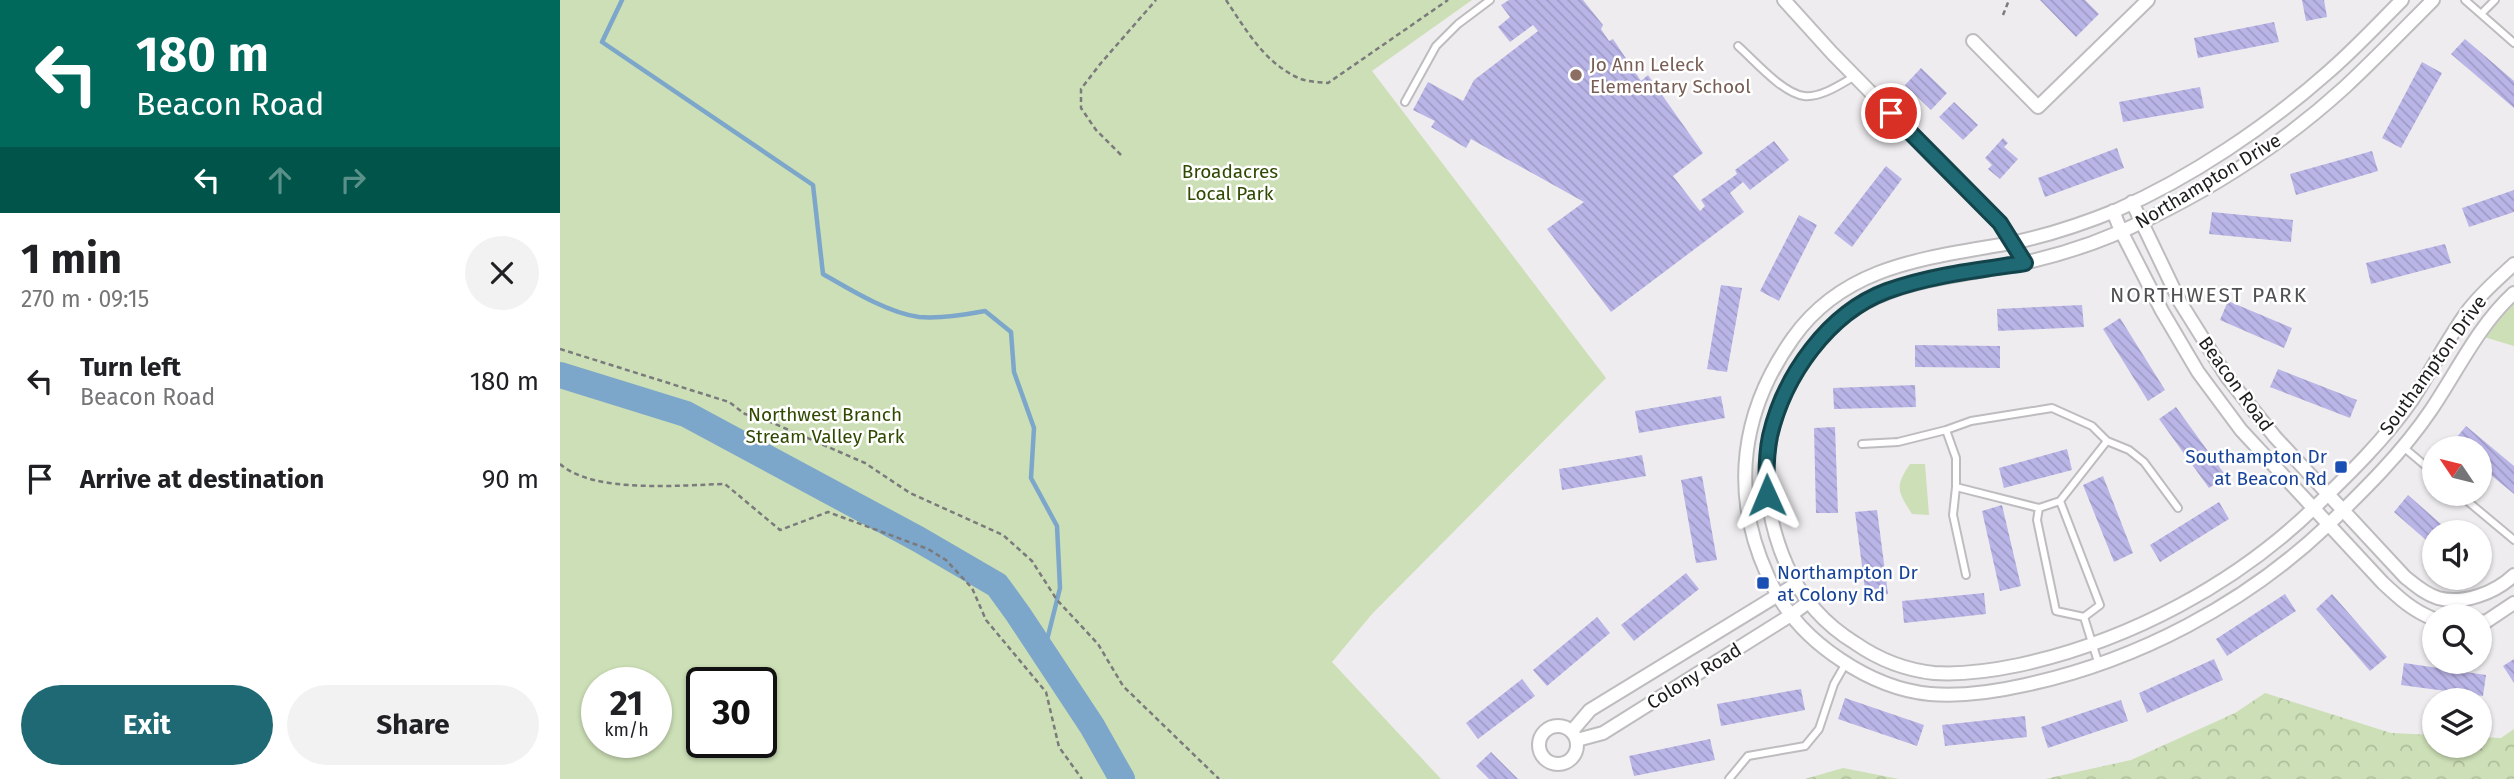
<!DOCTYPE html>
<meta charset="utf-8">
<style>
:root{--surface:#fff;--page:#f2f2f2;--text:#202124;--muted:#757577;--accent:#1e6973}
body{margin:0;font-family:"Fira Sans",sans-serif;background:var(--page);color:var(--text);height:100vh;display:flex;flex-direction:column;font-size:26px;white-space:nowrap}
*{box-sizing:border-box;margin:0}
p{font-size:23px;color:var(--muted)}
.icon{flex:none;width:38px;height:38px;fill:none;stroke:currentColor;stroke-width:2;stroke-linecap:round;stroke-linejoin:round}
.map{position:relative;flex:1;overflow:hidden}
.drawer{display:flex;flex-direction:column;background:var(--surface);width:560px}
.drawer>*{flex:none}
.hud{background:#00695c;color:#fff;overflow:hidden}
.needle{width:46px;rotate:305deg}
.fabs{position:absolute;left:1862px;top:436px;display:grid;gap:14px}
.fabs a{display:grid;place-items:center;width:70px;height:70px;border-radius:50%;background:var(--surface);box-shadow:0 2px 5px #0004;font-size:35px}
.speed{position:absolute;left:21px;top:667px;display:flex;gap:14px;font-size:35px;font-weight:700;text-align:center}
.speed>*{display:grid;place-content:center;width:91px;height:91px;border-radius:50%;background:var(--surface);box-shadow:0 2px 5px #0004;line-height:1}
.speed small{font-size:18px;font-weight:400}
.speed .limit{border:4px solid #111;border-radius:10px;background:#fff;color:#111}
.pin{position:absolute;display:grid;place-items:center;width:60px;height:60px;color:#fff;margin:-30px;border:4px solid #fff;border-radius:50%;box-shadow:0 2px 7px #0007}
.me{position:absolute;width:77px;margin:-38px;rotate:359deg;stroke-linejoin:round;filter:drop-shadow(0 0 5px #0008)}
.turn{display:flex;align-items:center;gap:24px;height:147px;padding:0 21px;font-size:32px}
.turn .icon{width:91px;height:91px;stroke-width:2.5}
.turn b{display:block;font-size:49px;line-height:60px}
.lanes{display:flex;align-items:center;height:66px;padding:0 21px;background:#0003;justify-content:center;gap:35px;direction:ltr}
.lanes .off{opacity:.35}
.round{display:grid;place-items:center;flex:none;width:74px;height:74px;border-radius:37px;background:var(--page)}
.headline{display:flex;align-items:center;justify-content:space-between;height:119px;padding:0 21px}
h1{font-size:42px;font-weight:700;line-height:52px}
.action{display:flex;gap:14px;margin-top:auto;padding:14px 21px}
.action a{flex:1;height:80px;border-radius:42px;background:var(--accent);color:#fff;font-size:28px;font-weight:700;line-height:80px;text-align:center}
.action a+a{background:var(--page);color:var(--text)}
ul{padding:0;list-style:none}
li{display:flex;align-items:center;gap:21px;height:98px;padding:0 21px}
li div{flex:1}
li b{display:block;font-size:26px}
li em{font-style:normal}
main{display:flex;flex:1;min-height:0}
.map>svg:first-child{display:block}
</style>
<main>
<section class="drawer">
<div class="hud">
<div class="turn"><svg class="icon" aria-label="left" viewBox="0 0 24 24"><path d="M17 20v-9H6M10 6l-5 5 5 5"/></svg><div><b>180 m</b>Beacon Road</div></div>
<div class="lanes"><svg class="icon" aria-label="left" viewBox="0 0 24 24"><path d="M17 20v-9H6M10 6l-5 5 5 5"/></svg><svg class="icon off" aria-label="ahead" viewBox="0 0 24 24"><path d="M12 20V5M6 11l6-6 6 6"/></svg><svg class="icon off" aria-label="right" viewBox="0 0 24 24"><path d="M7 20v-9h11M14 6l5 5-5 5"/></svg></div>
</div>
<div class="headline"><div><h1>1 min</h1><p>270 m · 09:15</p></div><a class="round"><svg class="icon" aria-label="close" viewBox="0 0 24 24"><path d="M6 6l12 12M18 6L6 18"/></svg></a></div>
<ul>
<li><svg class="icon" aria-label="left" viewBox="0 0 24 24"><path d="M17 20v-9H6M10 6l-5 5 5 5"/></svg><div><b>Turn left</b><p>Beacon Road</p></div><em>180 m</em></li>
<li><svg class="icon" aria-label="arrive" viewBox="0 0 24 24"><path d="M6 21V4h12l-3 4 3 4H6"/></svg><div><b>Arrive at destination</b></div><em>90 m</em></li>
</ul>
<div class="action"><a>Exit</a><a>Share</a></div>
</section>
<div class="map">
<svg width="1954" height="779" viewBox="0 0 1954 779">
<defs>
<pattern id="forest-crowns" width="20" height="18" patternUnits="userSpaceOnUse" patternTransform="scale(1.75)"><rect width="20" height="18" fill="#ccdfb6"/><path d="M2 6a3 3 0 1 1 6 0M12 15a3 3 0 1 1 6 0" fill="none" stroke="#afbf9c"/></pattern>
<pattern id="building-back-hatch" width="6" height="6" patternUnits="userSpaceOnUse" patternTransform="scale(1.75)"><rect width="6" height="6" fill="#bab5e7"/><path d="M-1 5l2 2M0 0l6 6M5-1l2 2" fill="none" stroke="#9f9bc6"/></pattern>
</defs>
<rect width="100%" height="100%" fill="#eeecef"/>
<path fill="url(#forest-crowns)" d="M1705 693 1831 733 1874 735V746H1920V737L1941 738 1954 729V779H1485L1571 760 1675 713Z
M1283 768 1339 779H1245Z"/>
<path fill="#ccdfb6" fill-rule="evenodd" d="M0 0H912L812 71 1046 378 812 614 772 662 881 779H0ZM96 682V742H37V682ZM201 682V742H142V682Z
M1954 302V346L1924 337 1952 304Z
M1350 464H1365L1369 515 1352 514C1338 491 1334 488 1350 464Z"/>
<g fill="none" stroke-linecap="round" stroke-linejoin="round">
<path stroke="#7da6cb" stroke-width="4.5" d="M62 0 42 42 253 185 263 274C289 289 328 313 359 317 380 319 404 315 425 311L451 332 454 372 474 428 471 478 497 526 500 588 484 652"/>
<path stroke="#7da6cb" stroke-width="26" d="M0 375 126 414 358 539 437 585 458 614 532 726 562 779"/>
</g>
<path fill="url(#building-back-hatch)" d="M949 0H1023L1043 25 1041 29 1049 41 1053 39 1081 81 1088 75 1143 153 1113 176 1140 211 1145 206 1141 200 1177 174 1175 170 1214 141 1229 160 1190 190 1183 182 1170 193 1184 212 1051 312 987 229 1024 202 911 139 906 148 871 127 875 121 853 110 868 82 903 101 914 80 978 31 973 25 950 42 938 27 950 17 941 5Z
M1480 0H1525L1539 14 1516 37Z
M1742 0H1764L1767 17 1746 21Z
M1714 22 1719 42 1638 58 1634 38Z
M1905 39 1954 81V108L1891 54Z
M1862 62 1882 73 1841 148 1822 138Z
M1361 68 1387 93 1371 110 1345 85Z
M1640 87 1644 108 1563 122 1559 102Z
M1394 102 1418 125 1403 140 1379 117Z
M1443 138 1448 143 1444 147 1458 159 1440 179 1428 169 1432 165 1425 158Z
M1557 148 1564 168 1485 197 1478 178Z
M1812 151 1818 171 1736 195 1730 174Z
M1326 166 1342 179 1292 247 1274 233Z
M1954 190V212L1909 227 1902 208Z
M1652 212 1733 220 1731 242 1649 234Z
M1239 215 1257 225 1219 301 1200 291Z
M1885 244 1891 263 1811 284 1806 263Z
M1161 285 1182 288 1167 372 1147 369Z
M1668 301 1732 328 1724 348 1660 320Z
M1522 305 1524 327 1438 331 1437 309Z
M1560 318 1605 390 1588 401 1543 329Z
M1355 345 1440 346V368L1355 367Z
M1718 369 1797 400 1790 418 1710 387Z
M1355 385 1356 407 1274 409 1273 388Z
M1161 396 1165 418 1079 433 1075 411Z
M1616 407 1666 476 1649 488 1599 419Z
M1906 426 1954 466V494L1920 466V448H1898L1892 443Z
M1275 427 1278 513H1256L1254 428Z
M1507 449 1512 470 1444 488 1439 468Z
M1082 455 1086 476 1002 490 999 469Z
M1142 476 1157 560 1136 563 1121 480Z
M1543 476 1573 553 1554 562 1523 485Z
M1848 495 1890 532H1874V547L1834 512Z
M1659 502 1669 519 1600 562 1590 545Z
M1442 505 1461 586 1440 591 1422 511Z
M1317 510 1328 594 1306 597 1295 512Z
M1126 573 1139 589 1074 641 1061 625Z
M1424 593 1426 614 1344 623 1342 601Z
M1725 594 1736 611 1667 656 1656 639Z
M1772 594 1827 657 1810 671 1756 609Z
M1037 617 1050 633 987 686 973 670Z
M1654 659 1663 680 1587 713 1579 693Z
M1954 659V683L1943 666Z
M1844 663 1926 675 1923 696 1841 685Z
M962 679 975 696 918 739 906 723Z
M1241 689 1245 710 1161 726 1157 704Z
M1285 698 1364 725 1357 746 1278 719Z
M1561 700 1568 721 1488 748 1481 727Z
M1465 716 1467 737 1385 746 1382 725Z
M1150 739 1155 760 1074 776 1069 756Z
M931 752 958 779H929L916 766Z"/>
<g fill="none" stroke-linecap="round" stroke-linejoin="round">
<defs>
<path id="service" d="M1905 0 1954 43
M1921 14 1935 0
M1178 46C1194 60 1222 93 1244 96 1261 98 1281 84 1295 76
M845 102 876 46 898 24 930 0
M1302 444 1338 442 1386 430
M1842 446 1874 473
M1396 487 1479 508 1500 501 1547 441
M1899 494 1954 540
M1479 508 1477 520 1496 611 1524 617 1540 605 1500 501
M1406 575 1393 515 1396 487V458L1386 430 1411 421 1492 408 1532 426 1547 441 1569 450 1584 462 1618 508
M1524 617 1539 665
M1169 779 1188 756 1245 746 1259 729 1274 684 1286 663"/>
<path id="minor" d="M1224 0 1272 53 1439 223 1465 263
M1842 0C1817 25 1793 51 1766 74 1706 127 1630 178 1557 210 1525 223 1489 235 1456 242 1373 258 1287 262 1233 338 1181 411 1170 492 1207 574 1222 610 1249 639 1281 660 1308 678 1338 691 1370 694 1403 697 1434 692 1465 685 1577 661 1685 604 1768 525 1804 490 1842 453 1871 410 1898 370 1918 326 1954 293
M1873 0C1844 29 1815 59 1785 87 1728 139 1658 185 1588 219 1550 238 1505 254 1463 263 1384 280 1302 278 1250 351 1202 418 1194 491 1227 566 1242 599 1264 624 1295 643 1318 659 1346 670 1374 673 1403 675 1430 671 1459 665 1569 641 1676 584 1756 506 1790 473 1825 439 1852 400 1871 371 1887 340 1907 312 1920 294 1938 279 1954 264
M1413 41 1478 107 1588 0
M1572 202 1620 302 1667 377 1715 437 1845 577C1855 585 1865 594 1878 598 1903 605 1935 593 1954 575
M1553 211 1561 231 1602 311 1638 372 1681 430 1823 583C1839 598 1853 611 1874 619
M1920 622 1927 621 1954 603
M979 745a19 19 0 1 1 38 0a19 19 0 1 1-38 0Z
M1012 731 1030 710 1236 584
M1017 740 1043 733 1231 615 1247 603"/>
</defs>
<use href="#service" stroke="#bebcbf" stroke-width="10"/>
<use href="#minor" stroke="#bebcbf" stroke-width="16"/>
<path stroke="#7b7a7c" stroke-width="2.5" stroke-dasharray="5 3.5" stroke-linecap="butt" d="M666 0C686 30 706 65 741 79 749 82 759 82 768 83L888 0
M1443 15 1449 0
M561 155 536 130 521 108V89L541 63 596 0
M0 349 169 402 185 414 199 417 305 463 350 493 443 535 472 561 497 600 538 644 563 686 659 779
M0 464C34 494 121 485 165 484L220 530 268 512 368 549 386 560 412 588 426 620 486 692 499 747 522 779"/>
<use href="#service" stroke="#fff" stroke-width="6"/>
<use href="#minor" stroke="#fff" stroke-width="12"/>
</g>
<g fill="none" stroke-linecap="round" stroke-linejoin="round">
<defs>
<path id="route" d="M1207 495C1206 475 1206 456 1210 436 1224 376 1268 313 1327 291 1371 275 1419 270 1465 263L1440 223 1331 113"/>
</defs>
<use href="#route" stroke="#14444b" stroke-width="18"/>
<use href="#route" stroke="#1e6973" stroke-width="12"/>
</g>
<circle fill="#8d6e63" stroke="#fff" stroke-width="2.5" cx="1016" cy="75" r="7"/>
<g fill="#1a4fb4" stroke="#fff" stroke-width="2.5">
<rect x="1774" y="460" width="14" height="14" rx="3.5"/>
<rect x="1196" y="576" width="14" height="14" rx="3.5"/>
</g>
<g text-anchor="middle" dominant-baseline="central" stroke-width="5" stroke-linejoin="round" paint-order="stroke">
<g font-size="19" fill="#785e54" stroke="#fff" text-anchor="start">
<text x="1030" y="64">Jo Ann Leleck<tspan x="1030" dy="22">Elementary School</tspan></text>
</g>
<g font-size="19" fill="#304900" stroke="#fff">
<text x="670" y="171">Broadacres<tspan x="670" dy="22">Local Park</tspan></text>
<text x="265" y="414">Northwest Branch<tspan x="265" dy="22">Stream Valley Park</tspan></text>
</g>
<g font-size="19" fill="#1d1d1e" stroke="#fff">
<text transform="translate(1648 181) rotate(-31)">Northampton Drive</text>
<text transform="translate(1873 365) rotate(-54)">Southampton Drive</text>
<text transform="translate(1676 384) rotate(54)">Beacon Road</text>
<text transform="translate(1134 676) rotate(-32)">Colony Road</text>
</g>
<g font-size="19" fill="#164399" stroke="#fff" text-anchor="end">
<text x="1767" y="456">Southampton Dr<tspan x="1767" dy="22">at Beacon Rd</tspan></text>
<text x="1217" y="572" text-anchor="start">Northampton Dr<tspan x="1217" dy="22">at Colony Rd</tspan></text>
</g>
<g font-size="21" letter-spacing="2" fill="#515052" stroke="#fff">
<text x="1649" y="295">NORTHWEST PARK</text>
</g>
</g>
</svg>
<div class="fabs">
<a><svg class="needle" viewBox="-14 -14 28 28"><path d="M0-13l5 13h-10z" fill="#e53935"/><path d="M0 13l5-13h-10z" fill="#757577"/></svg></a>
<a><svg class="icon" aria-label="sound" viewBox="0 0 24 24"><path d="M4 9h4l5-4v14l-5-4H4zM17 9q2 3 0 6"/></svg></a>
<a><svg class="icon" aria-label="search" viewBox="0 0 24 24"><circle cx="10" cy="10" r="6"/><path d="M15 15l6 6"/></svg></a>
<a><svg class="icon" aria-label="layers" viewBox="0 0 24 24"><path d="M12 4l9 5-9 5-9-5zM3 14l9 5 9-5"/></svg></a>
</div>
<div class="speed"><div>21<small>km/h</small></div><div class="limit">30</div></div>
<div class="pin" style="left:1331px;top:113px;background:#d93025"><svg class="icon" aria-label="arrive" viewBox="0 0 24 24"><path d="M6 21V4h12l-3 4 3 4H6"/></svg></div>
<svg class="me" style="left:1207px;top:495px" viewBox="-20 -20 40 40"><path d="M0-17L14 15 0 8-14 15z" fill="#1e6973" stroke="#fff" stroke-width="4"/></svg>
</div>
</main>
